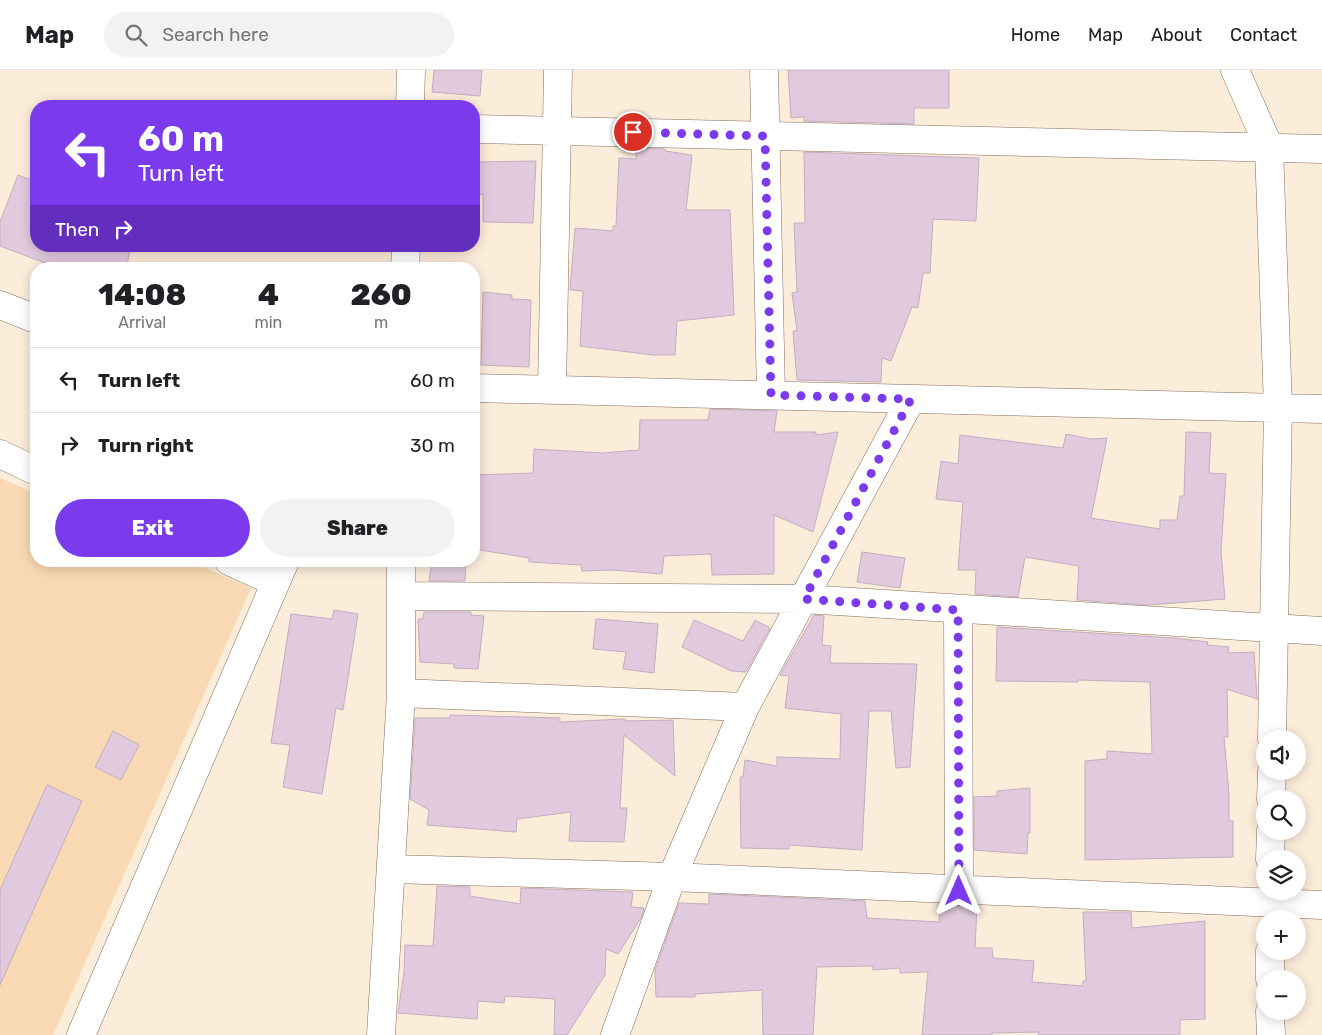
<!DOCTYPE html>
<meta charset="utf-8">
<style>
:root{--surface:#fff;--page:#f2f2f2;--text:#202124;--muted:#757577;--line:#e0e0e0;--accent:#7c3aed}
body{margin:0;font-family:Rubik,sans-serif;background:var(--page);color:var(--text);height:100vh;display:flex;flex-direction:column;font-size:19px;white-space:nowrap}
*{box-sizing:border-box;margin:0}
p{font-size:16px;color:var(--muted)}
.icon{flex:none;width:28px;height:28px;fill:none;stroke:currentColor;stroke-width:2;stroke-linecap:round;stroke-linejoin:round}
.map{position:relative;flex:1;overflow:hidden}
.panel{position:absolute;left:30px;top:192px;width:450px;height:305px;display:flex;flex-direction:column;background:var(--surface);border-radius:20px;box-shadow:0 2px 12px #0003}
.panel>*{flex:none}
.hud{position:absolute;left:30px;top:30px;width:450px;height:152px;border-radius:20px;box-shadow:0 2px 12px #0003;background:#7c3aed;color:#fff;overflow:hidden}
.buttons{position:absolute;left:1256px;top:660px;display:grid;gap:10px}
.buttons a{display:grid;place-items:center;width:50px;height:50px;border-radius:50%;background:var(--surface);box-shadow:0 2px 12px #0003;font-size:25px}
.pin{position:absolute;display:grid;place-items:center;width:42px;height:42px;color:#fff;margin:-21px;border:2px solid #fff;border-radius:50%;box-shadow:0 1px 5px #0007}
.me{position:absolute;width:55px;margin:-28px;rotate:0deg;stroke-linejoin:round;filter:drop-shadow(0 0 4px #0008)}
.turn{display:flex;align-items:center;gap:18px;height:105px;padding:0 25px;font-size:22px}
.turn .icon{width:65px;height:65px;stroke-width:2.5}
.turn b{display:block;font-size:35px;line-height:42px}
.then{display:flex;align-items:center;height:48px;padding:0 25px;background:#0003;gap:10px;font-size:19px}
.eta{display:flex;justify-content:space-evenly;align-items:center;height:85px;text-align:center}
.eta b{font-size:30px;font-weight:800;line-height:35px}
.primary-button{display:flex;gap:10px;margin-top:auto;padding:10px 25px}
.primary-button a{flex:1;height:58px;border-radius:30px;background:var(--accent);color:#fff;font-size:20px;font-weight:800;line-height:58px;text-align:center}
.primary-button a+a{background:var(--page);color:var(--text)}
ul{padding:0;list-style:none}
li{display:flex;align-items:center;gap:15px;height:65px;padding:0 25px;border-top:1px solid var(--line)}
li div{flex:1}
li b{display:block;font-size:19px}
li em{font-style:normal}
header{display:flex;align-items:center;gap:30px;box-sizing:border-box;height:70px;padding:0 25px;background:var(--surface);border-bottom:1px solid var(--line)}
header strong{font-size:24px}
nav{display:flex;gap:28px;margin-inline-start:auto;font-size:18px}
.search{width:350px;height:45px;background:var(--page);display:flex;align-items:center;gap:12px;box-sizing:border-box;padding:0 18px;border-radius:28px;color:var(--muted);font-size:19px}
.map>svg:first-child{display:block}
</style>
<header>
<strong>Map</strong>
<div class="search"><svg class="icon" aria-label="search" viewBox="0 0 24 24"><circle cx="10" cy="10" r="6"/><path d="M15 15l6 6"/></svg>Search here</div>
<nav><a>Home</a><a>Map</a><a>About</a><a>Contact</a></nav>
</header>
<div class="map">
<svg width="1322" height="965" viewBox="0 0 1322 965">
<rect width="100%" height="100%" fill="#fcecda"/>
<path fill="#f9d9b4" d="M0 408 36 424V491H189L251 518 53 965H0Z"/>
<path fill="#e1cade" stroke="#c3adc0" d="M434 0H482L480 26 432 22Z
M788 0H949V38H914V54L804 51V47L791 48Z
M636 78 665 79V81L692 85 686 140H730L734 245 677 251 675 285H653L580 276 583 221 570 220 575 158 613 161V156H616L619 88 636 89Z
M804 82 979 88 976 151 933 149 930 203H923L918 238 912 237 891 291 882 288 881 312 797 310 793 261H797L792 223 797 222 794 153H805Z
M536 91 533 153 483 152V124L474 126V92Z
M18 105 36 112V176H131L126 199H61L0 176V152Z
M483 222 512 225V229L531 230 529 297 481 295Z
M710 339 777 341 774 362H816V365L838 362 813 462 774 445V504L712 505 711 484 664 486 662 504 612 500 582 501 581 495 529 492V488L474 479V405L533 403 534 379 602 383 639 380 640 350H708Z
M1186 362 1211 363 1209 403 1226 404 1221 482 1225 529 1149 535 1077 530 1079 496 1025 487 1018 527 975 524 976 500H958L963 432 936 429 941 391 958 394 960 365 1063 378 1066 364 1091 369 1107 368 1091 448 1160 459V450H1177L1180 426H1184Z
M862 482 905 488 900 518 857 512Z
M432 491H466L465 511H429Z
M334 540 358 544 343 640 336 638 322 724 283 717 290 675 271 673 291 544 332 549Z
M424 542H471V545L484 546 478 599 454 598V594L420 592 418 549H423Z
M814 545 824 546 822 575 831 576 830 593 917 594 910 697 896 698 891 641H869L862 780 789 775V779L741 778 740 707H743L745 690 777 696V687L840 689 841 644 785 638 789 606 780 605Z
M596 549 658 554 654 603 623 599 626 582 593 579Z
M694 550 743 571 755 550 770 558 746 602 731 601 682 577Z
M997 557 1174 568 1208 572 1207 575 1229 577 1228 583 1254 582 1257 629 1227 619 1228 667H1224L1229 724V751H1233V787L1085 790V691L1107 689V681L1152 684 1150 612 1078 610V612L996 611Z
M450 645 560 648V652L625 649V651L673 650 675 706 624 665 620 738H627L624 772 569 771 571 742 517 749 516 762 427 755 429 740 410 729 415 648H450Z
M113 661 139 675 121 710 95 697Z
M47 715 82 731 0 915V820Z
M1030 718V763H1028L1027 784 974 780V727L997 726V721Z
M437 816 470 817V826L520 834 521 818 633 822 631 837 644 838 641 848 618 884 606 879 605 905 567 965H554L555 929 505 926 504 933 478 931 477 949 398 943 404 902 405 875 433 876Z
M709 824 865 831 867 848 939 852 940 834 977 836 975 878H992L993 888 1034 891 1032 912 1082 916 1083 911H1086L1083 842H1131L1132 858 1205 851V949L1180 950V965H1038L1039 962 992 963V965H922L928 902 900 903V898L873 900V896L817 897 813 965H763L762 920 695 924V927H656L655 900 679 833 709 834Z"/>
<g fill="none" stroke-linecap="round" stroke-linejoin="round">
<defs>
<path id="minor" d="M764 0 771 325
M1235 0 1269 77 1278 338 1272 669
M410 36 411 0
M474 59 1322 79
M405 199 406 176
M0 235 36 249
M474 318 1322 339
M552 320 558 0
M0 384 36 401
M229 491 275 512
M401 526 804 529 1322 561
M958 540 959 821
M401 623 745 637
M1271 729 1272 701
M1270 789 1271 761
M392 799 672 807 1322 835
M1270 881V909
M1270 941 1271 965
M81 965 285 491
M381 965 401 623V491
M615 965 672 807 745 637 911 329"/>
</defs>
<use href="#minor" stroke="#82705d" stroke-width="29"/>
<use href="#minor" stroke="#fff" stroke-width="28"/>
</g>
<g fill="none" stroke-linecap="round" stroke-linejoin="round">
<path stroke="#7c3aed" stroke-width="9" stroke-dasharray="0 16.2" d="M633 62 765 66 771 325 911 329 804 529 958 540 959 821"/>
</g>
</svg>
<div class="buttons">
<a><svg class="icon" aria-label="sound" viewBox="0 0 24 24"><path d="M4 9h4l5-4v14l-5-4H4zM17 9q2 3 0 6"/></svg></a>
<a><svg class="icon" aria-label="search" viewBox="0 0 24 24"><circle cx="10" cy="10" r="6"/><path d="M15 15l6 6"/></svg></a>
<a><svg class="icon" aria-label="layers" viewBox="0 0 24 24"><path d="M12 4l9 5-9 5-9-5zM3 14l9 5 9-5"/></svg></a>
<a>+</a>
<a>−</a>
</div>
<div class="pin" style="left:633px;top:62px;background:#d93025"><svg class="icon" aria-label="arrive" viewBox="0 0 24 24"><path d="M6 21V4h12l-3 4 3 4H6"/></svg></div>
<svg class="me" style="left:959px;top:821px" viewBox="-20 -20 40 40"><path d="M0-17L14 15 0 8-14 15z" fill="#7c3aed" stroke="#fff" stroke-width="4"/></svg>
<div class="hud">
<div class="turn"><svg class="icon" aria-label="left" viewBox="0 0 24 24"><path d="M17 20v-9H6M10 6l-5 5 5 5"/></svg><div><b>60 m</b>Turn left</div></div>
<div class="then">Then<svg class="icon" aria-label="right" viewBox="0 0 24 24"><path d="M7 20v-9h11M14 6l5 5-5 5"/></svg></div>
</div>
<section class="panel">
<div class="eta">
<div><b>14:08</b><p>Arrival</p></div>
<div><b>4</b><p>min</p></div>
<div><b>260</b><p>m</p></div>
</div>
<ul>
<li><svg class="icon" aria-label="left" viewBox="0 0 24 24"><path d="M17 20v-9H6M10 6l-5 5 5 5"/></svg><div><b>Turn left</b></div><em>60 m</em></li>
<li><svg class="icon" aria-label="right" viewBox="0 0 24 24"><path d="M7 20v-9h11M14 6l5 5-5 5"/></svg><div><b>Turn right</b></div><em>30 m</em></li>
</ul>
<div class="primary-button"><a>Exit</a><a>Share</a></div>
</section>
</div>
